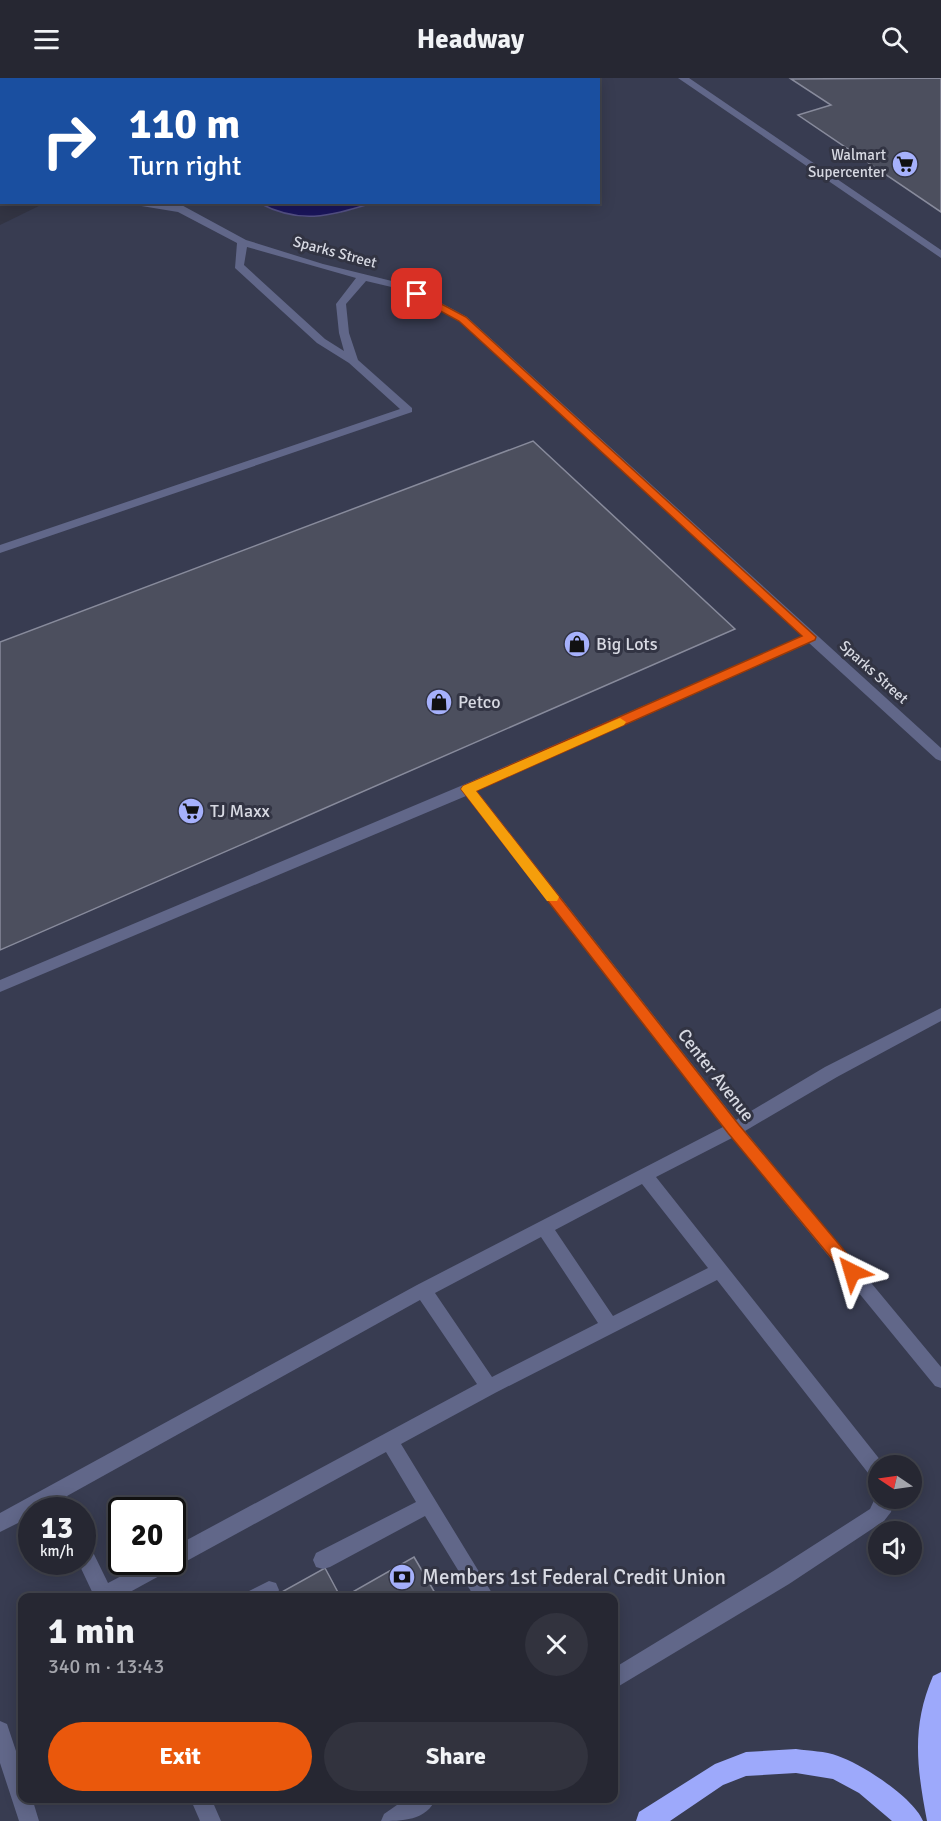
<!DOCTYPE html>
<meta charset="utf-8">
<style>
:root{--surface:#262732;--page:#32333e;--text:#f1f3f6;--muted:#a4a5ac;--line:#42444d;--accent:#ea580c}
body{margin:0;font-family:Signika,sans-serif;background:var(--page);color:var(--text);height:100vh;display:flex;flex-direction:column;font-size:22px;white-space:nowrap}
*{box-sizing:border-box;margin:0}
p{font-size:20px;color:var(--muted)}
.icon{flex:none;width:33px;height:33px;fill:none;stroke:currentColor;stroke-width:2;stroke-linecap:round;stroke-linejoin:round}
.map{position:relative;flex:1;overflow:hidden}
.side{position:absolute;left:18px;top:1515px;width:600px;height:210px;display:flex;flex-direction:column;background:var(--surface);border-radius:12px;box-shadow:0 3px 15px #0003,0 0 0 2px var(--line)}
.side>*{flex:none}
.banner{position:absolute;left:0px;top:0px;width:600px;height:126px;box-shadow:0 3px 15px #0003,0 0 0 2px var(--line);background:#1a4fa0;color:#fff;overflow:hidden}
.needle{width:39px;rotate:283deg}
.buttons{position:absolute;left:868px;top:1377px;display:grid;gap:12px}
.buttons a{display:grid;place-items:center;width:54px;height:54px;border-radius:50%;background:var(--surface);box-shadow:0 3px 15px #0003,0 0 0 2px var(--line);font-size:30px}
.speed{position:absolute;left:18px;top:1419px;display:flex;gap:12px;font-size:30px;font-weight:700;text-align:center}
.speed>*{display:grid;place-content:center;width:78px;height:78px;border-radius:50%;background:var(--surface);box-shadow:0 3px 15px #0003,0 0 0 2px var(--line);line-height:1}
.speed small{font-size:15px;font-weight:400}
.speed .limit{border:3px solid #111;border-radius:9px;background:#fff;color:#111}
.pin{position:absolute;display:grid;place-items:center;width:51px;height:51px;color:#fff;margin:-26px;border-radius:12px;box-shadow:0 3px 9px #0006}
.me{position:absolute;width:66px;margin:-33px;rotate:320deg;stroke-linejoin:round;filter:drop-shadow(0 0 4px #0008)}
.turn{display:flex;align-items:center;gap:21px;height:126px;padding:0 30px;font-size:27px}
.turn .icon{width:78px;height:78px;stroke-width:2.5}
.turn b{display:block;font-size:42px;line-height:51px}
.round{display:grid;place-items:center;flex:none;width:63px;height:63px;border-radius:32px;background:var(--page)}
.head{display:flex;align-items:center;justify-content:space-between;height:102px;padding:0 30px}
h1{font-size:36px;font-weight:700;line-height:45px}
.button{display:flex;gap:12px;margin-top:auto;padding:12px 30px}
.button a{flex:1;height:69px;border-radius:36px;background:var(--accent);color:#fff;font-size:24px;font-weight:700;line-height:69px;text-align:center}
.button a+a{background:var(--page);color:var(--text)}
header{display:flex;justify-content:space-between;align-items:center;height:78px;padding:0 30px;background:var(--surface);font-size:27px;font-weight:700}
.map>svg:first-child{display:block}
</style>
<header><svg class="icon" aria-label="menu" viewBox="0 0 24 24"><path d="M4 6h16M4 12h16M4 18h16"/></svg>Headway<svg class="icon" aria-label="search" viewBox="0 0 24 24"><circle cx="10" cy="10" r="6"/><path d="M15 15l6 6"/></svg></header>
<div class="map">
<svg width="941" height="1743" viewBox="0 0 941 1743">
<rect width="100%" height="100%" fill="#323443"/>
<path fill="#383c51" fill-rule="evenodd" d="M310 0H941V1743H0V147L47 124H598V2L306 1ZM879 1388H912V1420H879ZM32 1432H82V1484H32ZM122 1432H172V1484H122ZM879 1454H912V1486H879ZM22 1520H614V1720H22Z"/>
<path fill="#1a155b" stroke="#535084" stroke-width="1.5" d="M259 125H373C329 138 301 147 259 125Z"/>
<path fill="#4c4f5e" stroke="#888b9c" stroke-width="1.5" d="M941 0V134L798 37 831 27 791 1Z
M533 363 735 551 0 872V564Z
M414 1479 438 1520H342Z
M325 1490 341 1520H271Z"/>
<g fill="none" stroke-linecap="round" stroke-linejoin="round">
<path fill="#616789" fill-rule="evenodd" d="M678 0H689L941 172V180Z
M0 111H2V117H0Z
M117 124 164 126 162 124H176L246 162 323 186 408 207 467 239 941 670V683L936 681 809 565 477 713 736 1042 825 989 941 930V943L837 999 745 1053 941 1289V1310L935 1308 732 1060 656 1099 885 1388H879V1403L872 1400 717 1202 495 1315 401 1366 495 1520H475L425 1438 330 1489 323 1491 316 1489 313 1482 316 1475 416 1424 386 1374 119 1520H95L78 1484H82V1463L89 1466 108 1505 148 1484H172V1470L477 1306 420 1222 67 1418 73 1432H54L51 1427 41 1432H32V1438L0 1454V1435L417 1207 723 1049 466 718 0 914V902L463 707 802 558 459 243 400 211 366 203 346 226 349 255 358 282 412 330V334L0 475V467L400 331 349 285 317 265 235 190 237 165 178 134ZM247 169 356 200 336 226 339 255 344 273 325 261 244 187ZM642 1106 708 1190 613 1238 555 1152ZM541 1159 598 1245 492 1299 435 1215Z
M878 1414 879 1420H894L891 1434 884 1443 789 1506 614 1611V1590L775 1492 870 1431Z
M269 1503 276 1505 279 1512 276 1519 247 1520 249 1513Z
M0 1643 7 1646 22 1691V1720H32L39 1743H19L0 1685Z
M190 1720H211L221 1743H200Z
M407 1720H436C427 1743 401 1743 381 1743L384 1736Z"/>
<path fill="#7a82b7" fill-rule="evenodd" d="M236 0H247L235 2Z
M0 106H2L0 113Z"/>
<path fill="#9da9fb" fill-rule="evenodd" d="M941 1594V1743H927C917 1690 911 1649 933 1598Z
M796 1671C810 1673 825 1673 838 1678 862 1686 914 1720 923 1743H892L859 1715 833 1701 796 1695 746 1698 723 1707 670 1743H636L639 1734 715 1686 746 1674Z"/>
</g>
<path fill="#ea580c" stroke="#983908" stroke-width="1.5" d="M417 213 466 239 816 559 815 562 476 713 739 1047 858 1189 860 1194 858 1199 852 1201 847 1199 728 1055 461 711 463 708 802 558 459 243 413 218 412 216Z"/>
<path fill="#f59e0b" d="M620 640 626 644 624 647 476 713 559 819 557 823H547L461 711 463 708Z"/>
<defs>
<symbol id="supermarket-disc" viewBox="-11 -11 22 22"><circle r="9.5" fill="#a6b1fc" stroke="#323443"/><path d="M-6-5.5h2.5l.6 2H6L4.5 2H-2.5L-4.4-4H-6ZM-1.5 3.2a1.3 1.3 0 1 0 .1 0ZM3 3.2a1.3 1.3 0 1 0 .1 0Z" fill="#111"/></symbol>
<symbol id="shop-disc" viewBox="-11 -11 22 22"><circle r="9.5" fill="#a6b1fc" stroke="#323443"/><path d="M-5-2.5h2.3a2.7 3.5 0 0 1 5.4 0H5L5.5 6h-11ZM-1.5-2.5h3a1.5 2.3 0 0 0-3 0Z" fill="#111"/></symbol>
<symbol id="bank-disc" viewBox="-11 -11 22 22"><circle r="9.5" fill="#a6b1fc" stroke="#323443"/><path d="M-6-4H6V4H-6ZM0-2.3a2.3 2.3 0 1 0 0 4.6a2.3 2.3 0 1 0 0-4.6Z" fill="#111"/></symbol>
</defs>
<g fill-rule="evenodd">
<use href="#supermarket-disc" x="890" y="71" width="30" height="30"/>
<use href="#shop-disc" x="562" y="551" width="30" height="30"/>
<use href="#shop-disc" x="424" y="609" width="30" height="30"/>
<use href="#supermarket-disc" x="176" y="718" width="30" height="30"/>
<use href="#bank-disc" x="387" y="1484" width="30" height="30"/>
</g>
<g text-anchor="middle" dominant-baseline="central" stroke-width="6" stroke-linejoin="round" paint-order="stroke">
<g font-size="15" fill="#d7d9e2" stroke="#323443" text-anchor="end">
<text x="886" y="77">Walmart<tspan x="886" dy="17">Supercenter</tspan></text>
</g>
<g font-size="15" fill="#d7d9e2" stroke="#323443">
<text transform="translate(335 174) rotate(15)">Sparks Street</text>
<text transform="translate(874 594) rotate(42)">Sparks Street</text>
</g>
<g font-size="18" fill="#d7d9e2" stroke="#323443" text-anchor="start">
<text x="596" y="566">Big Lots</text>
<text x="458" y="624">Petco</text>
<text x="210" y="733">TJ Maxx</text>
</g>
<g font-size="18" fill="#d7d9e2" stroke="#323443">
<text transform="translate(716 997) rotate(52)">Center Avenue</text>
</g>
<g font-size="21" fill="#d7d9e2" stroke="#323443" text-anchor="start">
<text x="422" y="1499">Members 1st Federal Credit Union</text>
</g>
</g>
</svg>
<div class="buttons">
<a><svg class="needle" viewBox="-14 -14 28 28"><path d="M0-13l5 13h-10z" fill="#e53935"/><path d="M0 13l5-13h-10z" fill="#a4a5ac"/></svg></a>
<a><svg class="icon" aria-label="sound" viewBox="0 0 24 24"><path d="M4 9h4l5-4v14l-5-4H4zM17 9q2 3 0 6"/></svg></a>
</div>
<div class="speed"><div>13<small>km/h</small></div><div class="limit">20</div></div>
<div class="pin" style="left:417px;top:216px;background:#d93025"><svg class="icon" aria-label="arrive" viewBox="0 0 24 24"><path d="M6 21V4h12l-3 4 3 4H6"/></svg></div>
<svg class="me" style="left:852px;top:1194px" viewBox="-20 -20 40 40"><path d="M0-17L14 15 0 8-14 15z" fill="#ea580c" stroke="#fff" stroke-width="4"/></svg>
<div class="banner">
<div class="turn"><svg class="icon" aria-label="right" viewBox="0 0 24 24"><path d="M7 20v-9h11M14 6l5 5-5 5"/></svg><div><b>110 m</b>Turn right</div></div>
</div>
<section class="side">
<div class="head"><div><h1>1 min</h1><p>340 m · 13:43</p></div><a class="round"><svg class="icon" aria-label="close" viewBox="0 0 24 24"><path d="M6 6l12 12M18 6L6 18"/></svg></a></div>
<div class="button"><a>Exit</a><a>Share</a></div>
</section>
</div>
